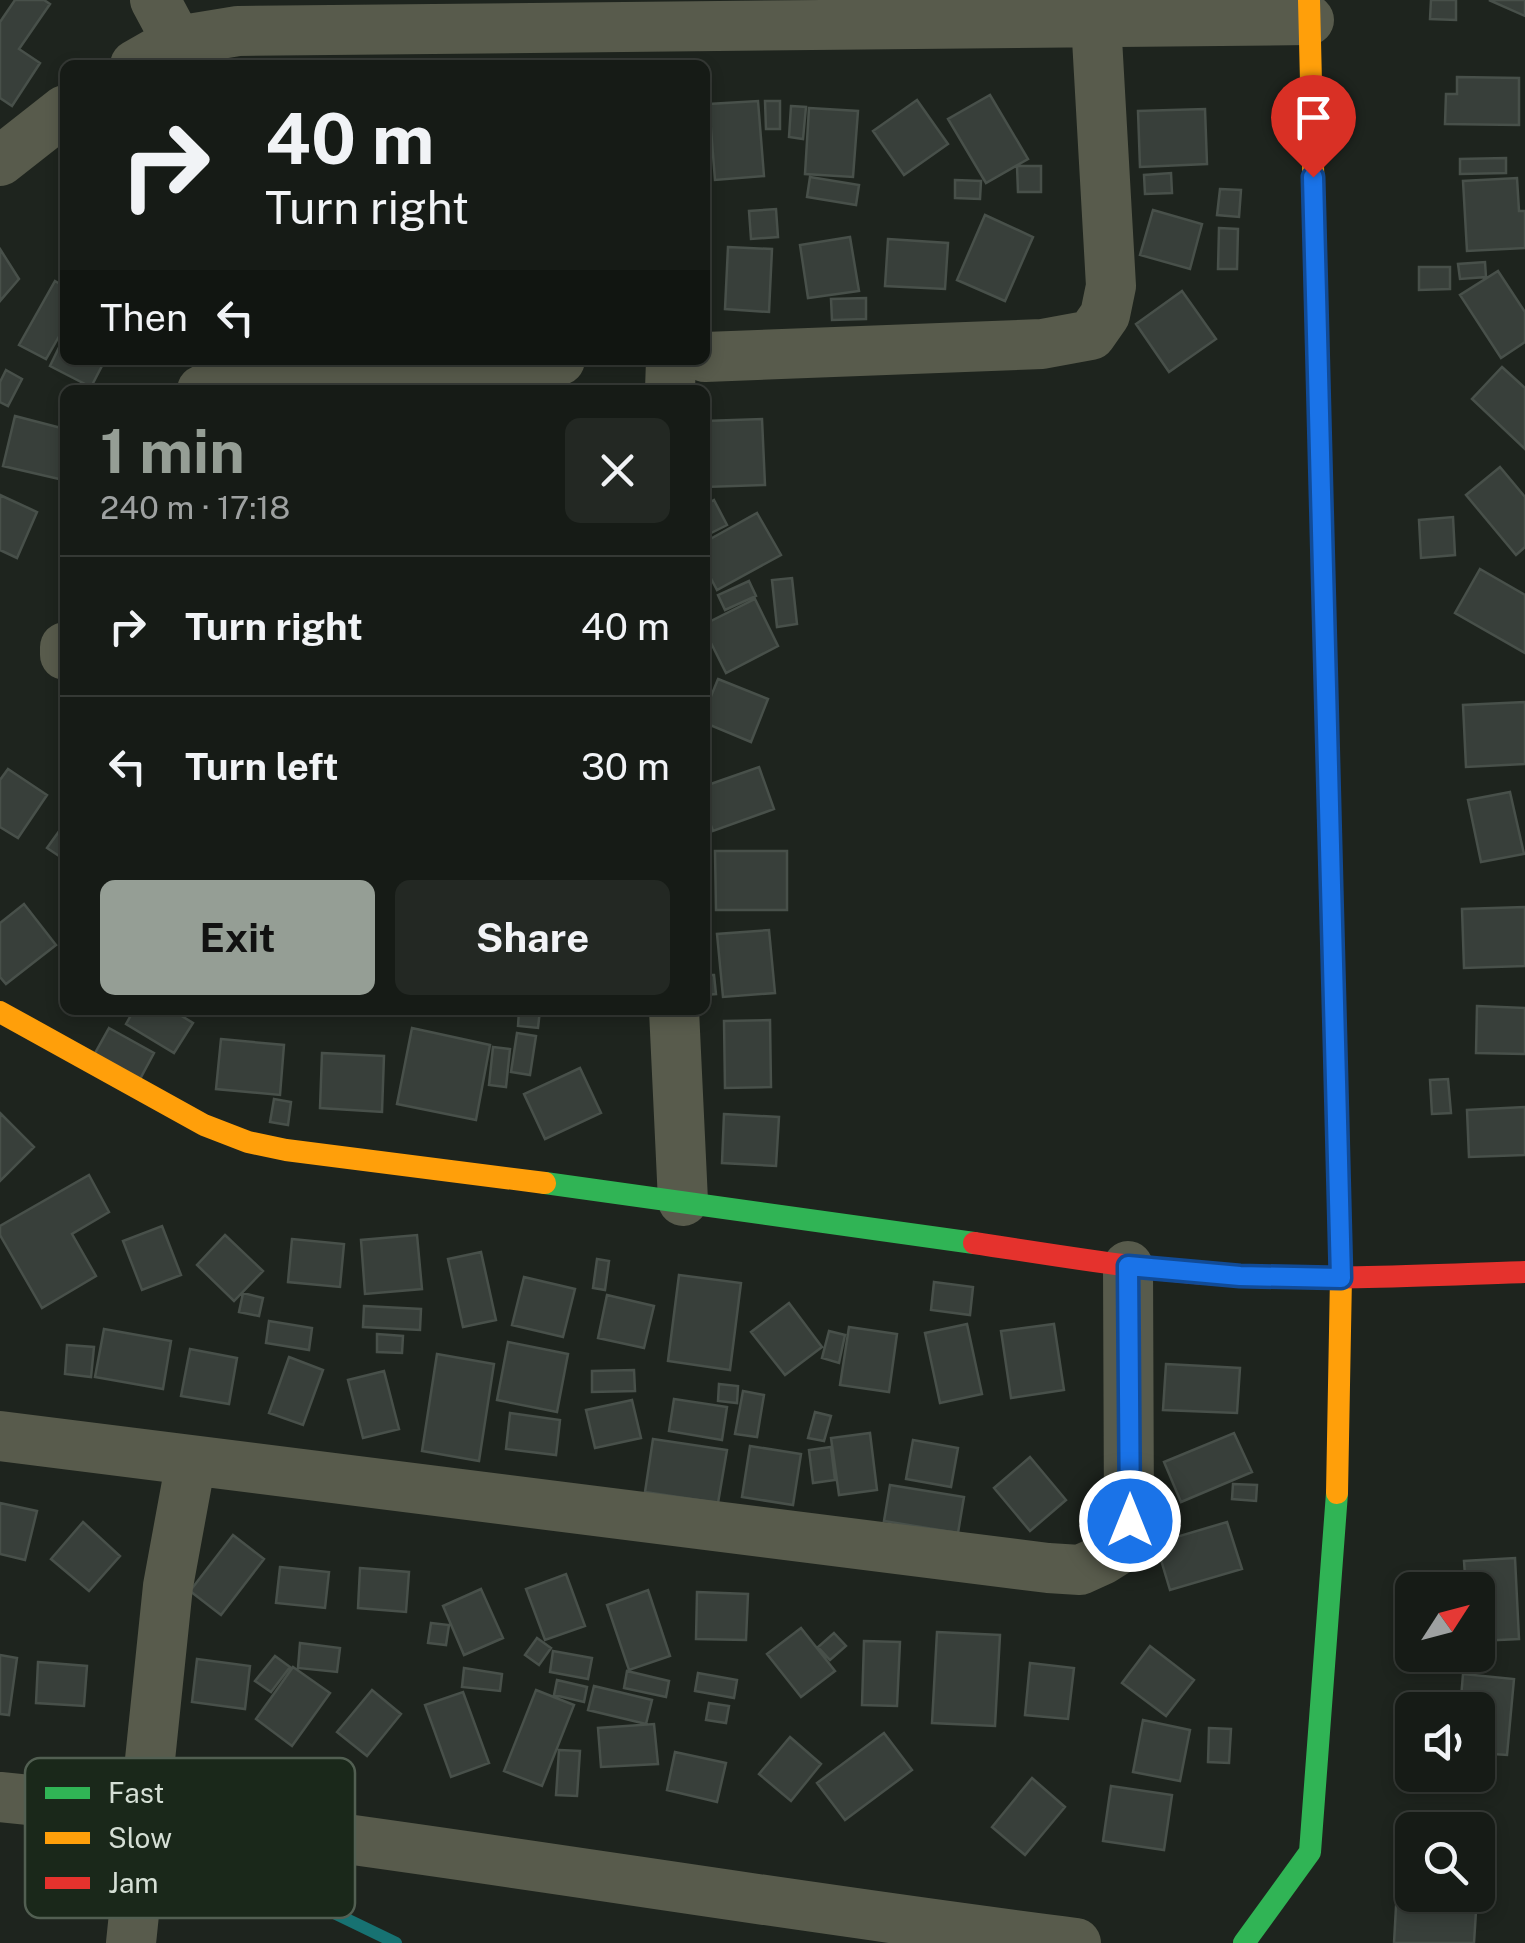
<!DOCTYPE html>
<meta charset="utf-8">
<style>
:root{--surface:#161b16;--page:#232823;--text:#f1f3f6;--muted:#9ea1a1;--line:#353935;--accent:#959e95}
body{margin:0;font-family:"Public Sans",sans-serif;background:var(--page);color:var(--text);height:100vh;display:flex;flex-direction:column;font-size:38px;white-space:nowrap}
*{box-sizing:border-box;margin:0}
p{font-size:32px;color:var(--muted)}
.icon{flex:none;width:55px;height:55px;fill:none;stroke:currentColor;stroke-width:2;stroke-linecap:round;stroke-linejoin:round}
.map{position:relative;flex:1;overflow:hidden}
.sheet{position:absolute;left:60px;top:385px;width:650px;height:630px;display:flex;flex-direction:column;background:var(--surface);border-radius:15px;box-shadow:0 5px 15px #0003,0 0 0 2px var(--line)}
.sheet>*{flex:none}
.hud{position:absolute;left:60px;top:60px;width:650px;height:305px;border-radius:15px;box-shadow:0 5px 15px #0003,0 0 0 2px var(--line);background:#161b16;color:var(--text);overflow:hidden}
.needle{width:65px;rotate:54deg}
.fabs{position:absolute;left:1395px;top:1572px;display:grid;gap:20px}
.fabs a{display:grid;place-items:center;width:100px;height:100px;border-radius:15px;background:var(--surface);box-shadow:0 5px 15px #0003,0 0 0 2px var(--line);font-size:50px}
.pin{position:absolute;display:grid;place-items:center;width:85px;height:85px;color:#fff;margin:-102px -42px;border-radius:50% 50% 50% 0;rotate:-45deg;box-shadow:0 0 10px #0007}
.pin .icon{rotate:45deg}
.me{position:absolute;width:110px;margin:-55px;rotate:0deg;stroke-linejoin:round;filter:drop-shadow(0 0 8px #0008)}
.turn{display:flex;align-items:center;gap:35px;height:210px;padding:0 40px;font-size:45px}
.turn .icon{width:130px;height:130px;stroke-width:2.5}
.turn b{display:block;font-size:70px;line-height:85px}
.then{display:flex;align-items:center;height:95px;padding:0 40px;background:#0003;gap:20px;font-size:38px}
.round{display:grid;place-items:center;flex:none;width:105px;height:105px;border-radius:15px;background:var(--page)}
.head{display:flex;align-items:center;justify-content:space-between;height:170px;padding:0 40px}
h1{font-size:60px;font-weight:700;line-height:75px;color:var(--accent)}
.primary-button{display:flex;gap:20px;margin-top:auto;padding:20px 40px}
.primary-button a{flex:1;height:115px;border-radius:15px;background:var(--accent);color:#111;font-size:40px;font-weight:700;line-height:115px;text-align:center}
.primary-button a+a{background:var(--page);color:var(--text)}
ul{padding:0;list-style:none}
li{display:flex;align-items:center;gap:30px;height:140px;padding:0 40px;border-top:2px solid var(--line)}
li div{flex:1}
li b{display:block;font-size:38px}
li em{font-style:normal}
.map>svg:first-child{display:block}
</style>
<div class="map">
<svg width="1525" height="1943" viewBox="0 0 1525 1943">
<rect width="100%" height="100%" fill="#1e241e"/>
<g fill="none" stroke-linecap="round" stroke-linejoin="round">
<path stroke="#177272" stroke-width="12" d="M220 1858 396 1943"/>
</g>
<path fill="#383f3a" stroke="#48504a" stroke-width="2.5" d="M15 0H44L50 4 19 49 40 63 12 106 0 98V22Z
M1431 0H1456V20L1430 19Z
M1489 0H1525V16Z
M1457 77 1519 78V125L1445 124 1446 94H1457Z
M990 95 1028 159 986 183 948 119Z
M917 100 948 144 904 175 873 131Z
M758 101 764 176 715 180 709 104Z
M765 101H780V129H766Z
M791 106 806 107 803 139 789 137Z
M809 108 858 111 853 177 805 174Z
M1205 109 1207 164 1140 167 1138 111Z
M1506 158V173L1460 174V159Z
M1017 166H1041V192H1018Z
M1171 173 1172 193 1145 194 1144 175Z
M810 177 859 185 856 205 807 197Z
M1517 178 1519 211H1525V248L1467 251 1463 181Z
M955 180 981 181 980 199 955 198Z
M1220 189 1241 190 1239 217 1217 215Z
M776 209 778 237 751 239 749 211Z
M1153 210 1202 224 1190 269 1140 255Z
M985 215 1033 237 1005 301 957 280Z
M1219 228 1238 229 1237 269H1218Z
M850 237 859 291 808 298 800 245Z
M888 239 948 243 945 289 885 286Z
M728 247 772 249 769 312 725 309Z
M0 249 19 279 0 301Z
M1485 262 1486 277 1460 279 1458 264Z
M1419 267H1450V289L1419 290Z
M1498 271 1525 312V342L1501 358 1460 295Z
M55 281 65 287V326L46 359 19 345Z
M1182 291 1216 339 1169 372 1136 324Z
M866 298V319L832 320 831 299Z
M65 335V360H105L91 387 50 366Z
M1502 367 1525 388V449L1472 399Z
M6 370 22 379 8 406 0 402V382Z
M15 416 65 429V454L59 479 3 466Z
M762 419 765 485 705 487V421Z
M1500 467 1525 497V547L1516 555 1466 495Z
M0 495 37 512 17 558 0 550Z
M714 500 727 525 705 536V505Z
M757 513 781 555 717 590 705 567V542Z
M1453 517 1455 555 1421 558 1419 520Z
M1480 569 1525 595V653L1455 613Z
M792 578 797 624 777 627 772 580Z
M749 581 756 596 725 610 718 595Z
M755 599 778 646 726 673 705 631V624Z
M718 679 768 699 751 742 705 723V711Z
M1525 702V764L1466 767 1463 705Z
M759 767 774 809 713 831 705 809V786Z
M8 769 47 795 18 838 0 827V780Z
M1510 792 1524 854 1481 862 1468 800Z
M65 823V860L47 848Z
M715 851H787V910H716Z
M24 904 56 945 6 984 0 977V923Z
M1525 907V966L1464 968 1462 909Z
M769 930 775 993 723 997 717 934Z
M705 975H714L716 994 705 995Z
M1477 1006 1525 1008V1054L1476 1053Z
M134 1010H172L193 1023 174 1053 126 1024Z
M519 1010H540L538 1028 518 1026Z
M770 1020 771 1087 725 1088 724 1021Z
M109 1028 154 1053 140 1079 94 1055Z
M412 1028 490 1045 476 1120 397 1104Z
M517 1033 536 1036 530 1075 511 1072Z
M221 1039 284 1045 280 1095 216 1089Z
M493 1047 510 1049 506 1087 489 1085Z
M322 1053 384 1056 382 1112 320 1108Z
M580 1068 601 1113 545 1139 524 1094Z
M1448 1079 1451 1113 1432 1114 1430 1080Z
M274 1099 291 1102 288 1125 270 1122Z
M1525 1107V1155L1469 1157 1467 1110Z
M0 1113 34 1147 0 1181Z
M724 1114 779 1117 776 1166 722 1163Z
M89 1175 109 1212 72 1234 96 1276 42 1308 0 1235V1226Z
M162 1226 181 1275 142 1290 123 1241Z
M225 1235 263 1271 234 1301 197 1265Z
M417 1235 422 1289 365 1294 361 1240Z
M292 1239 344 1244 340 1287 288 1282Z
M481 1252 496 1320 463 1327 448 1259Z
M597 1259 609 1261 605 1290 593 1288Z
M679 1275 741 1283 730 1370 668 1361Z
M524 1277 575 1289 563 1337 512 1325Z
M934 1282 973 1287 970 1315 931 1310Z
M243 1293 263 1298 259 1316 239 1312Z
M607 1295 654 1306 644 1348 598 1338Z
M789 1303 822 1347 785 1375 751 1332Z
M364 1306 421 1309 420 1330 363 1327Z
M269 1321 312 1328 309 1350 266 1343Z
M967 1324 982 1394 940 1403 925 1333Z
M1054 1324 1064 1390 1011 1398 1001 1331Z
M849 1327 897 1334 889 1392 840 1385Z
M104 1329 171 1341 163 1389 95 1377Z
M829 1331 845 1335 839 1363 822 1358Z
M377 1334 403 1336 402 1353 377 1352Z
M508 1342 568 1354 557 1412 497 1400Z
M67 1345 94 1347 91 1377 65 1374Z
M190 1349 237 1358 229 1404 181 1396Z
M437 1354 494 1364 479 1461 422 1451Z
M289 1357 323 1370 303 1425 269 1413Z
M1166 1364 1240 1368 1237 1413 1163 1410Z
M634 1370 635 1391 592 1392V1371Z
M384 1371 399 1429 363 1438 348 1380Z
M719 1384 738 1386 737 1403 718 1401Z
M743 1391 764 1395 757 1437 735 1434Z
M674 1399 727 1407 722 1440 669 1431Z
M632 1400 641 1438 595 1448 586 1410Z
M815 1412 831 1416 824 1441 808 1438Z
M510 1413 560 1420 556 1455 506 1449Z
M870 1433 877 1490 839 1495 831 1438Z
M1234 1433 1252 1472 1181 1502 1164 1462Z
M653 1439 727 1450 718 1503 645 1492Z
M913 1440 958 1448 951 1487 906 1479Z
M750 1446 801 1454 793 1505 742 1497Z
M831 1447 835 1480 813 1483 809 1450Z
M1030 1457 1066 1500 1030 1531 994 1488Z
M1233 1484 1257 1485 1256 1501 1232 1499Z
M890 1485 964 1497 958 1533 884 1521Z
M0 1503 37 1511 25 1560 0 1554Z
M83 1522 120 1556 89 1591 51 1559Z
M1227 1522 1242 1569 1170 1590 1156 1543Z
M233 1535 264 1559 221 1615 190 1591Z
M1515 1558 1519 1639 1478 1641V1590H1466L1464 1561Z
M280 1567 329 1572 325 1608 276 1603Z
M360 1568 409 1572 406 1612 358 1608Z
M566 1574 585 1626 545 1640 526 1589Z
M481 1589 503 1638 464 1655 443 1606Z
M648 1590 670 1656 629 1670 607 1605Z
M697 1592 748 1594 746 1640 696 1639Z
M431 1623 449 1625 446 1645 428 1643Z
M801 1628 835 1671 801 1697 767 1654Z
M937 1632 1000 1635 995 1726 932 1723Z
M834 1633 846 1646 830 1660 818 1647Z
M537 1638 551 1648 539 1665 525 1655Z
M864 1641 900 1642 897 1706 862 1705Z
M300 1643 340 1648 337 1672 298 1668Z
M1150 1646 1194 1680 1166 1716 1122 1683Z
M553 1651 592 1658 588 1679 550 1672Z
M0 1655 17 1658 9 1715 0 1714Z
M275 1656 290 1667 271 1692 255 1681Z
M197 1659 250 1666 245 1709 192 1702Z
M38 1662 87 1666 84 1706 36 1703Z
M1030 1663 1074 1668 1068 1719 1025 1715Z
M293 1667 330 1693 292 1746 256 1719Z
M464 1668 502 1674 500 1691 462 1687Z
M627 1671 669 1681 666 1697 624 1688Z
M698 1673 737 1680 734 1698 695 1691Z
M1463 1674 1514 1679 1507 1755 1478 1753V1710H1460Z
M557 1680 587 1687 584 1702 554 1695Z
M594 1686 652 1700 646 1724 588 1710Z
M372 1690 401 1714 367 1756 337 1732Z
M536 1690 574 1705 542 1786 504 1771Z
M463 1692 489 1763 451 1777 425 1705Z
M709 1703 729 1706 726 1723 706 1720Z
M1143 1720 1190 1730 1180 1781 1133 1772Z
M654 1724 658 1764 601 1767 598 1728Z
M1209 1728 1231 1729 1229 1763 1208 1762Z
M884 1733 912 1770 845 1820 817 1783Z
M790 1737 821 1764 791 1801 759 1774Z
M559 1750 580 1751 577 1796 556 1795Z
M675 1752 726 1763 717 1802 667 1790Z
M1032 1778 1065 1807 1025 1855 992 1827Z
M1111 1786 1172 1795 1164 1850 1103 1841Z
M1397 1889 1412 1890V1895H1477L1474 1943H1394Z"/>
<g fill="none" stroke-linecap="round" stroke-linejoin="round">
<path stroke="#585b4c" stroke-width="50" d="M155 0 177 41
M135 65 177 41 238 31 1309 20
M0 161 65 110
M705 357 1042 344 1091 335 1105 315 1111 286 1096 21
M202 390 245 371 281 364 560 360
M670 390 671 360
M65 647V655
M674 1010 683 1201
M0 1436 1048 1568 1080 1570 1102 1560 1118 1550 1129 1521 1128 1266
M0 1797C360 1833 717 1898 1076 1943
M131 1943 168 1586 191 1461"/>
<path stroke="#30b455" stroke-width="22" d="M1319 411 1331 864
M545 1183 974 1243
M1244 1943 1310 1852 1337 1493"/>
<path stroke="#ff9f0a" stroke-width="22" d="M1309 0 1319 411
M1331 864 1341 1277 1337 1493
M0 1012 204 1125 248 1142 286 1150 545 1183"/>
<path stroke="#e5322d" stroke-width="22" d="M974 1243C1062 1256 1151 1272 1241 1276 1335 1280 1431 1275 1525 1272"/>
</g>
<g fill="none" stroke-linecap="round" stroke-linejoin="round">
<defs>
<path id="route" d="M1130 1521 1128 1266 1240 1276 1341 1278 1313 177"/>
</defs>
<use href="#route" stroke="#114b97" stroke-width="25"/>
<use href="#route" stroke="#1a73e8" stroke-width="18"/>
</g>
<rect x="25" y="1758" width="330" height="160" rx="15" fill="#1a281a" stroke="#525f52" stroke-width="2.5"/>
<rect x="45" y="1787" width="45" height="12" fill="#30b455"/>
<rect x="45" y="1832" width="45" height="12" fill="#ff9f0a"/>
<rect x="45" y="1877" width="45" height="12" fill="#e5322d"/>
<g font-size="28" fill="#d5dfd5">
<text x="108" y="1803">Fast</text>
<text x="108" y="1848">Slow</text>
<text x="108" y="1893">Jam</text>
</g>
</svg>
<div class="fabs">
<a><svg class="needle" viewBox="-14 -14 28 28"><path d="M0-13l5 13h-10z" fill="#e53935"/><path d="M0 13l5-13h-10z" fill="#9ea1a1"/></svg></a>
<a><svg class="icon" aria-label="sound" viewBox="0 0 24 24"><path d="M4 9h4l5-4v14l-5-4H4zM17 9q2 3 0 6"/></svg></a>
<a><svg class="icon" aria-label="search" viewBox="0 0 24 24"><circle cx="10" cy="10" r="6"/><path d="M15 15l6 6"/></svg></a>
</div>
<div class="pin" style="left:1313px;top:177px;background:#d93025"><svg class="icon" aria-label="arrive" viewBox="0 0 24 24"><path d="M6 21V4h12l-3 4 3 4H6"/></svg></div>
<svg class="me" style="left:1130px;top:1521px" viewBox="-20 -20 40 40"><circle r="17" fill="#1a73e8" stroke="#fff" stroke-width="3"/><path d="M0-11L8 9 0 5-8 9z" fill="#fff"/></svg>
<div class="hud">
<div class="turn"><svg class="icon" aria-label="right" viewBox="0 0 24 24"><path d="M7 20v-9h11M14 6l5 5-5 5"/></svg><div><b>40 m</b>Turn right</div></div>
<div class="then">Then<svg class="icon" aria-label="left" viewBox="0 0 24 24"><path d="M17 20v-9H6M10 6l-5 5 5 5"/></svg></div>
</div>
<section class="sheet">
<div class="head"><div><h1>1 min</h1><p>240 m · 17:18</p></div><a class="round"><svg class="icon" aria-label="close" viewBox="0 0 24 24"><path d="M6 6l12 12M18 6L6 18"/></svg></a></div>
<ul>
<li><svg class="icon" aria-label="right" viewBox="0 0 24 24"><path d="M7 20v-9h11M14 6l5 5-5 5"/></svg><div><b>Turn right</b></div><em>40 m</em></li>
<li><svg class="icon" aria-label="left" viewBox="0 0 24 24"><path d="M17 20v-9H6M10 6l-5 5 5 5"/></svg><div><b>Turn left</b></div><em>30 m</em></li>
</ul>
<div class="primary-button"><a>Exit</a><a>Share</a></div>
</section>
</div>
